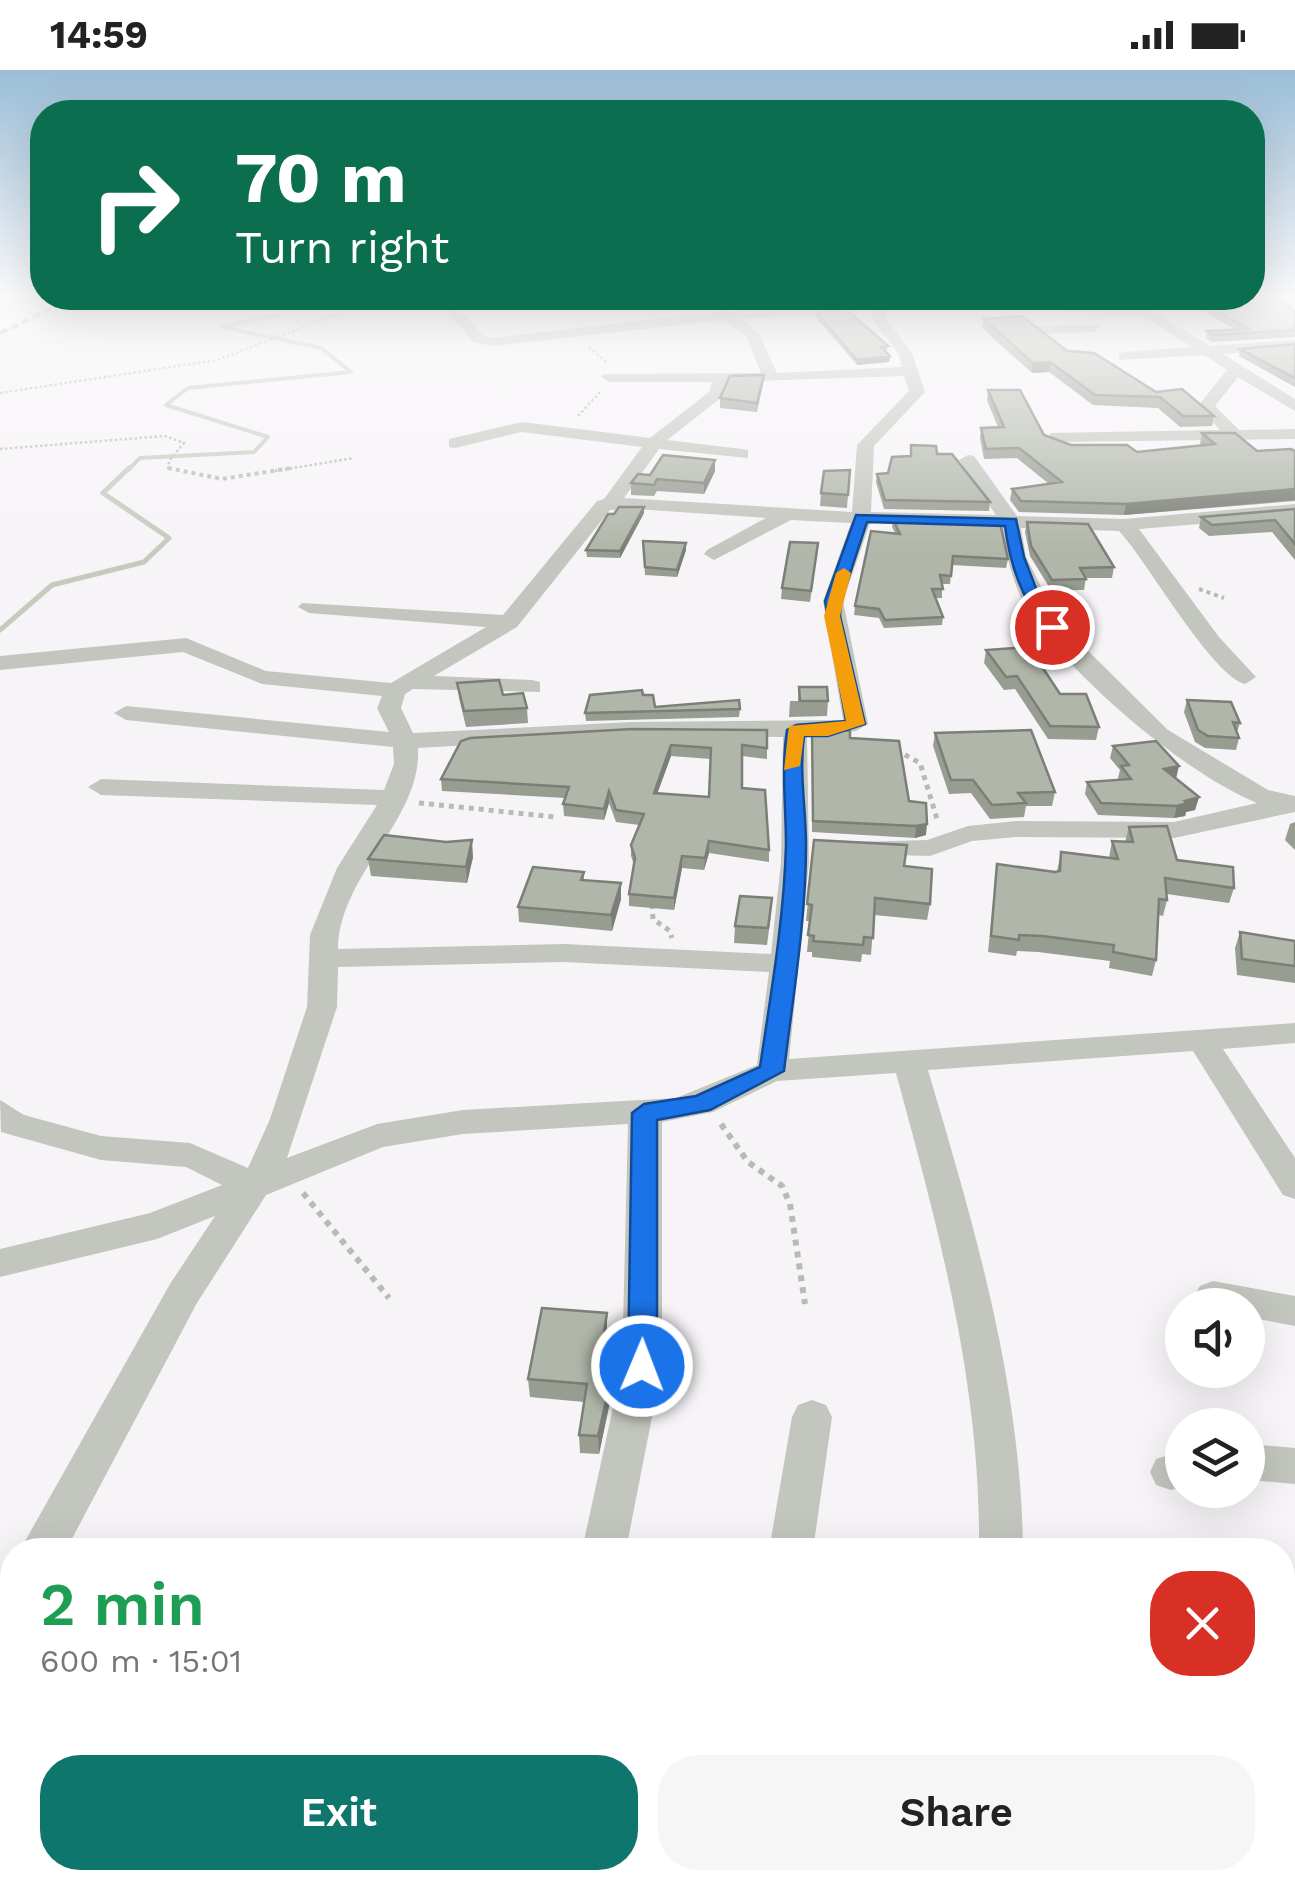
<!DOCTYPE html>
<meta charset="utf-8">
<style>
:root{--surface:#fff;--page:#f6f6f6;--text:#222;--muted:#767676;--accent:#0f766e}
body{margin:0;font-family:"Work Sans",sans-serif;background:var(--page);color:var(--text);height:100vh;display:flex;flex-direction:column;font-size:38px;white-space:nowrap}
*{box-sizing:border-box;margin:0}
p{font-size:32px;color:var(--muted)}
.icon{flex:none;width:55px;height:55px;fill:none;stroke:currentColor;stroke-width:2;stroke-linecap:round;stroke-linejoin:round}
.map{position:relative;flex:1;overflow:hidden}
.details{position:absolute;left:0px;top:1468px;width:1295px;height:352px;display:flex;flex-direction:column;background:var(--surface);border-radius:40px 40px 0 0;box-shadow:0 10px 40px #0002}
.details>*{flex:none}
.banner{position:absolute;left:30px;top:30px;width:1235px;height:210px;border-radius:40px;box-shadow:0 10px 40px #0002;background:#0b6e4f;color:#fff;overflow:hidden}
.buttons{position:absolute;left:1165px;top:1218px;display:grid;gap:20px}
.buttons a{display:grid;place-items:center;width:100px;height:100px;border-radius:50%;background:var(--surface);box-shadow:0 10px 40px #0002;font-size:50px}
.pin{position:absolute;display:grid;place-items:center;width:85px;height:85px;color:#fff;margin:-42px;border:5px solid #fff;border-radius:50%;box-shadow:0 2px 10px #0007}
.me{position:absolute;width:110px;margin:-55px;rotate:1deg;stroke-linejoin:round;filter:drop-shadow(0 0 8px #0008)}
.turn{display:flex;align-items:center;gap:35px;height:210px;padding:0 40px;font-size:45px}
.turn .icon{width:130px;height:130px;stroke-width:2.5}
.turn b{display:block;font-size:70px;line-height:85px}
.round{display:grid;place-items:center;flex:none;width:105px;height:105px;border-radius:40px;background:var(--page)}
.headline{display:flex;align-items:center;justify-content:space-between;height:170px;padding:0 40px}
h1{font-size:60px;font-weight:600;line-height:75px;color:#1e9e55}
.action{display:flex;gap:20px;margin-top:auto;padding:20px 40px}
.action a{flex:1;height:115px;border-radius:40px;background:var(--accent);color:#fff;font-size:40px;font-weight:600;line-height:115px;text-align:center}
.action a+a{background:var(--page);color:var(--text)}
.status{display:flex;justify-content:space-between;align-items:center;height:70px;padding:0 50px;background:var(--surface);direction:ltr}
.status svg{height:28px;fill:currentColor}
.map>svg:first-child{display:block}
</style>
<div class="status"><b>14:59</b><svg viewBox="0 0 49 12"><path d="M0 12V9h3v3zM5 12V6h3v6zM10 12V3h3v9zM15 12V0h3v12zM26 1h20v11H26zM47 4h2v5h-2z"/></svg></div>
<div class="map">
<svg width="1295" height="1819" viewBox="0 0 1295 1819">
<rect width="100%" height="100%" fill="#f7f4f7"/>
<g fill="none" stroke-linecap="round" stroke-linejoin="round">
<path stroke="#c6cbbd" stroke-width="4" d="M127 401 140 388 254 382 268 367 166 335 188 318 351 302 321 278 222 257 277 245 275 229 239 228"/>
<path stroke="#c6cbbd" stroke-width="5" d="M0 560 52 515 144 492 169 468 103 423 129 398"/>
<path stroke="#b8bbb5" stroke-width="2.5" stroke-dasharray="2.5 2.5" stroke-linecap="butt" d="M1158 230 1189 228
M589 277 607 293
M0 323 217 290 374 230 423 228
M578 346 601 321
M0 379 165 366 184 373 169 391 168 401
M275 401 354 388"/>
<path stroke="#b8bbb5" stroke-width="4" stroke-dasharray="4 4" stroke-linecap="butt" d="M168 398 222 409 291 398
M1199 519 1224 528"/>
<path stroke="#b8bbb5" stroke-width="5" stroke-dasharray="5 5" stroke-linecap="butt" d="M896 680 920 693 938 752
M419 733 556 747
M652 834 653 849 670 861 672 868"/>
<path stroke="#b8bbb5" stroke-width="6" stroke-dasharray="6 6" stroke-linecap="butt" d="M721 1054 748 1092 782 1116 790 1134 805 1234
M303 1123 389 1228"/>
<path fill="#c2c6be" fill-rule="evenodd" d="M436 228H487L454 234 483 266 492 268 714 242 719 235 730 241 875 232V228L1126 236 1121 231 1130 228 1210 276 1295 270V278L1223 284 1295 329V341L1238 307 1215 336 1239 360 1295 359V369L1056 372 1050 371V363L1220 360 1198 336 1227 300 1204 285 1119 290V284L1124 282 1192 277 1141 245 889 233 886 249 912 283 925 322 874 376 871 442 996 445 959 390 968 385 974 386 1017 446 1124 449 1295 434V446L1139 459 1219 567 1256 607 1245 614C1211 605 1148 492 1119 461L1021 458 1026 487 1059 552 1168 660 1268 720 1295 726V742L1174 768 1016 767 972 771 930 786 859 784 855 778 859 772 927 770 968 756 1016 751 1174 752 1257 733C1185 704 1066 603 1026 537 1012 512 1006 484 1002 457L870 453 843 531 868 654 856 661 807 667 809 792 789 989 1295 953V973L1223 979 1295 1088V1129L1283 1125 1193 981 928 1000C975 1159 1021 1313 1023 1480H979C981 1315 939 1161 896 1003L777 1011 713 1042 662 1052V1296L626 1480H582L622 1296 628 1054 463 1064 383 1077 266 1125 197 1233 66 1480H20L170 1214 215 1146 157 1169 0 1207V1179L150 1143 222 1115 186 1097 101 1090 1 1062 0 1030 24 1045 101 1066 190 1073 248 1098 270 1049 307 937 310 865 337 798 377 735 101 725 88 717 101 709 384 720 394 694 393 677 126 650 114 643 126 636 389 662 377 638 382 626 262 614 183 582 0 600V586L186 568 266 601 391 613 486 557 309 543 298 537 302 533 503 545 597 431 604 429 642 377 522 362 455 378 449 377V369L522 352 650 368 709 322 712 312H609L601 307 604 304 761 303 746 266 724 250 492 276 473 272ZM874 240 872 249 898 283 902 297 777 303 759 264 741 249ZM904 306 909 321 857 375 852 442 624 428 659 379 748 388V380L742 379 667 370 722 327 727 312ZM635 439 766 448 707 480 704 484 714 490 791 450 851 453 823 531 843 650 632 652 413 663 401 638 405 624 413 619 540 622V612L532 610 434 606 517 557 610 440ZM632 666 783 667 781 792 771 884 564 874 338 879C339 804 422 750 418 678ZM564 892 769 902 757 995 676 1028 463 1040 377 1054 287 1088 337 937 338 897Z
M1100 255 1095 262 1038 264 1031 260 1038 256Z
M1213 1211 1295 1226V1256L1248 1247V1235H1199L1194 1226 1200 1216Z
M812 1330 826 1335 832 1347 813 1480H769L792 1347 798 1335Z
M1248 1374 1295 1378V1414L1248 1410Z
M1182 1381V1417L1171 1420 1156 1415 1150 1402 1156 1389Z
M12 1505V1562L0 1566V1510Z
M142 1808H194L189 1819H137Z
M690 1808H742L740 1819H688Z
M939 1808H991L990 1819H938Z"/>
<path stroke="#a3a99c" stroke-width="4" stroke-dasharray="8 4" stroke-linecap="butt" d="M0 263 74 228"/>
</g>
<path fill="#989d92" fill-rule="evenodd" d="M1190 228H1252L1295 241V267L1212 272 1206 269 1207 261 1235 259 1202 240Z
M816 242 888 276 886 282 890 286 889 292 857 295 816 248Z
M984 249 1067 281 1156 322 1214 346 1212 356 1180 357 1158 338 1093 335 1049 302 1032 303 982 258Z
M1295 274V317L1239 286 1240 279Z
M763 315 757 342 720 338V328Z
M988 320 1044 365 1071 375 1137 382 1202 375 1200 374 1202 363 1257 381H1295V431L1124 445 1019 442 1010 430 1012 419 1049 414 1017 388 984 389 980 368 981 358 998 357 987 330Z
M911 375 937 384 990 432 989 441 884 439 876 412 877 404 888 403 910 386Z
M715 401 704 424 657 421 654 426 631 425V413L650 405Z
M821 423 848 425 847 438 820 436Z
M1295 439V490L1272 462 1209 466 1199 458 1201 447Z
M644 443 620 488 587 487 586 480Z
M893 449 1008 489 1006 498 952 495 950 514H942V528H935L943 547 942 555 884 558 879 548 854 545 855 536 895 463 892 457Z
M1027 452 1114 497 1112 508H1086L1084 520H1051L1030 486 1025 462Z
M643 471 686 473V480L677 507 645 505Z
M817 484 810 532 781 529 782 518Z
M986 580 1060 624 1099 657 1096 670 1048 669 1015 619 1004 620 984 593Z
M457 613 503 625 527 638 528 653 466 657 459 628Z
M799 617 828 631 827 646 789 647 790 631H798Z
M643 625 655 637 740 639 739 647 586 651 585 643Z
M1187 630 1240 653 1237 662 1239 668 1236 680 1205 678 1195 672 1184 642Z
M632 659 767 678V689L742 686V718L769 780V792L709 783 704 800 682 798 674 840 629 836V824L634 795 631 786V775L639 755 616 752 609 733 604 750 564 746 563 734 565 728 442 721 441 709ZM671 686 711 689 709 727 657 724Z
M812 659 850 668 909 731 926 765 915 768 812 762Z
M935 663 1055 722 1052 736H1026L1024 747 990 749 971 723 949 724 933 676Z
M1113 676 1176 709 1199 727 1195 740 1186 742 1185 746 1174 748 1098 745 1085 724 1087 712 1119 710 1118 708 1120 700 1110 688Z
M1295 752V780L1285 770 1290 754Z
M1129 757 1177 790 1234 818 1229 833 1167 824V830L1163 846 1159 845 1156 890 1152 906 1109 898 1110 891 1038 882 1017 881 1016 886 988 882 997 794 1055 802 1057 801 1061 782 1109 788 1112 771 1125 772Z
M814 770 904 796 930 834 927 850 874 845 871 885 862 884 861 892 812 887V882H807L810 851H806Z
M446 772 473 787 467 813 371 806 368 789Z
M584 802V810L621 829 612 861 519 852 518 837Z
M771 845 767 875 734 873 735 856Z
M1240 862 1295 871V913L1237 905 1235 878Z
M607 1243V1261L600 1308 611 1327 599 1384 580 1383 579 1365 584 1332 530 1327 528 1309Z"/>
<path fill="#7c7f77" d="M890 286 889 292 857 295V290Z
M1050 292 1049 302 1032 303 1033 293Z
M715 390V401L704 424V413Z
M1295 419V430L1124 445 1126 434Z
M644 437V443L620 488V481Z
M686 473V480L677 507V500Z
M671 675V686L653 735 654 723Z
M1179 696 1176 709 1164 699Z
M609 721V733L604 750V739Z
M1199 727 1195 740 1186 742 1185 746 1174 748 1177 736 1185 731Z
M927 754 926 765 915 768 916 756Z
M472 770 473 787 467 813 466 797Z
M709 771V783L704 800 705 788Z
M682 786V798L674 840V828Z
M621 813V829L612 861 611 845Z
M607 1243V1261L598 1325 597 1308Z
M611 1309V1327L599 1384 598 1366Z"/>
<path fill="#b1b6aa" stroke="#7c7f77" stroke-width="2.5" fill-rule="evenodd" d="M1252 226H1273L1295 241V260L1213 265 1207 261 1248 259 1203 232 1199 228H1252Z
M847 240 888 276 881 277 890 286 857 290 816 242Z
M1022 246 1067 281 1094 283 1156 322 1182 319 1214 346H1183L1160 327 1095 325 1050 292 1033 293 984 249Z
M1295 274V308L1240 279Z
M764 305 757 333 720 328 730 306Z
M988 320H1020L1044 365 1071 375H1127L1137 382 1215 374 1202 363H1235L1257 381 1291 379 1295 381V419L1126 434 1021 431 1012 419 1062 412 1019 378 986 379 981 358 1004 357Z
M911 375 936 376 937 384H952L990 432 885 430 877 404 888 403 892 387 911 386Z
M663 385 715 390 704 413 657 409 654 415 631 413 638 404 650 405Z
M850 400 848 425 821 423 824 401Z
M619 437H644L620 481 586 480 608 444H614Z
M1295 439V474L1275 450 1212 455 1201 447Z
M893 449 1000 453 1008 489 953 486 951 506 940 505 943 519H932L943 547 885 550 879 539 855 536 871 461 900 464Z
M1027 452 1088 454 1114 497 1080 498 1086 509 1052 510 1031 476Z
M643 471 686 473 677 500 645 497Z
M790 472 818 473 811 521 782 518Z
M1029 577 1060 624H1086L1099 657 1050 656 1017 606 1006 607 986 580Z
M499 610 503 625 523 623 527 638 464 641 457 613Z
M799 617H827L828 631H800Z
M642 620 643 625H653L655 637 739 630 740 639 585 643 590 625Z
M1187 630 1231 632 1240 653 1233 652 1239 668 1208 666 1198 660Z
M829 657 850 661V668L899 671 909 731 926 733 927 754 916 756 813 751 812 659Z
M632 659 767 660V678L742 675V718L765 720 769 780 709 771 705 788 682 786 674 828 629 824 635 788 631 775 644 744 616 740 609 721 604 739 563 734 569 717 441 709 461 671 470 668ZM671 675 711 678 709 727 654 723Z
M1031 660 1055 722 1018 723 1026 733 992 735 973 710H951L935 663Z
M1156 671 1179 696 1164 699 1199 727 1185 731 1188 733 1177 736 1101 733 1087 712 1131 709 1121 696 1129 695 1113 676Z
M1167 756 1177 790 1233 797 1234 818 1165 808 1167 830 1159 829 1156 890 1113 882 1114 875 1042 866 1019 865V870L991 866 997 794 1055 802 1060 801 1061 782 1118 789 1112 771 1133 772 1129 757Z
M384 765 446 772 472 770 466 797 368 789Z
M814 770 907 775 904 796 932 799 930 834 875 828 873 868 864 867 863 875 813 871 814 866 808 865 812 835 807 834Z
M533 797 584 802 581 810 621 813 611 845 518 837Z
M740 826 772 828 768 858 735 856Z
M1240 862 1295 871V896L1242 889Z
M542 1238 607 1243 597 1308 611 1309 598 1366 579 1365 587 1314 528 1309Z"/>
<linearGradient id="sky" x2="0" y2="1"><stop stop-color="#9abdd7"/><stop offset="0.47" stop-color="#fbfafb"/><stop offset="1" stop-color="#fbfafb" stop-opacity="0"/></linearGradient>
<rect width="1295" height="480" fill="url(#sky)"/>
<path fill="#1a73e8" stroke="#114b97" stroke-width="2.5" d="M856 445 1016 449 1024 487 1042 534 1060 557 1046 560C1022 528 1010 496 1005 456L867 452 841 531 840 546 865 654 828 666H804C799 703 806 738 806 775 806 851 793 926 784 1001L710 1040 657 1050V1296L653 1305 642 1308 632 1305 628 1296 632 1043 644 1034 696 1026 760 997C771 923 784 849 786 775 786 736 781 699 787 660L796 655 846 651 825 531Z"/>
<path fill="#f59e0b" d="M844 498 851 503 840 546 865 654 828 666H804L800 696 784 700 789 656 846 651 824 546 836 503Z"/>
</svg>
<div class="buttons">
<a><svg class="icon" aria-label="sound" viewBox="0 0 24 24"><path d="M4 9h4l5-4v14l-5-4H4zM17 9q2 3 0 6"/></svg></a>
<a><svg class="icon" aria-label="layers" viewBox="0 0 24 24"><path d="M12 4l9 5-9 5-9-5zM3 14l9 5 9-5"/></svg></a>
</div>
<div class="pin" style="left:1052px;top:557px;background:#d93025"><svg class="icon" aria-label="arrive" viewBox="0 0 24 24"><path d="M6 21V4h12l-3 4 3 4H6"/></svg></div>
<svg class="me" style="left:642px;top:1296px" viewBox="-20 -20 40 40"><circle r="17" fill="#1a73e8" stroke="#fff" stroke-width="3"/><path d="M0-11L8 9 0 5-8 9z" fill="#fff"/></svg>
<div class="banner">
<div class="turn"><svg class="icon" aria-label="right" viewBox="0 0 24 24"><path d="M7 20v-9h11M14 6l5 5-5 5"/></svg><div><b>70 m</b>Turn right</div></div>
</div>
<section class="details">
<div class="headline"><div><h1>2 min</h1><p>600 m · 15:01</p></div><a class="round" style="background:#d93025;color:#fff"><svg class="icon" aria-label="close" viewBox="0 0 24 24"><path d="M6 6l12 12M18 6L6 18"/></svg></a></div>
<div class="action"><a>Exit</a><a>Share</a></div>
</section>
</div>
